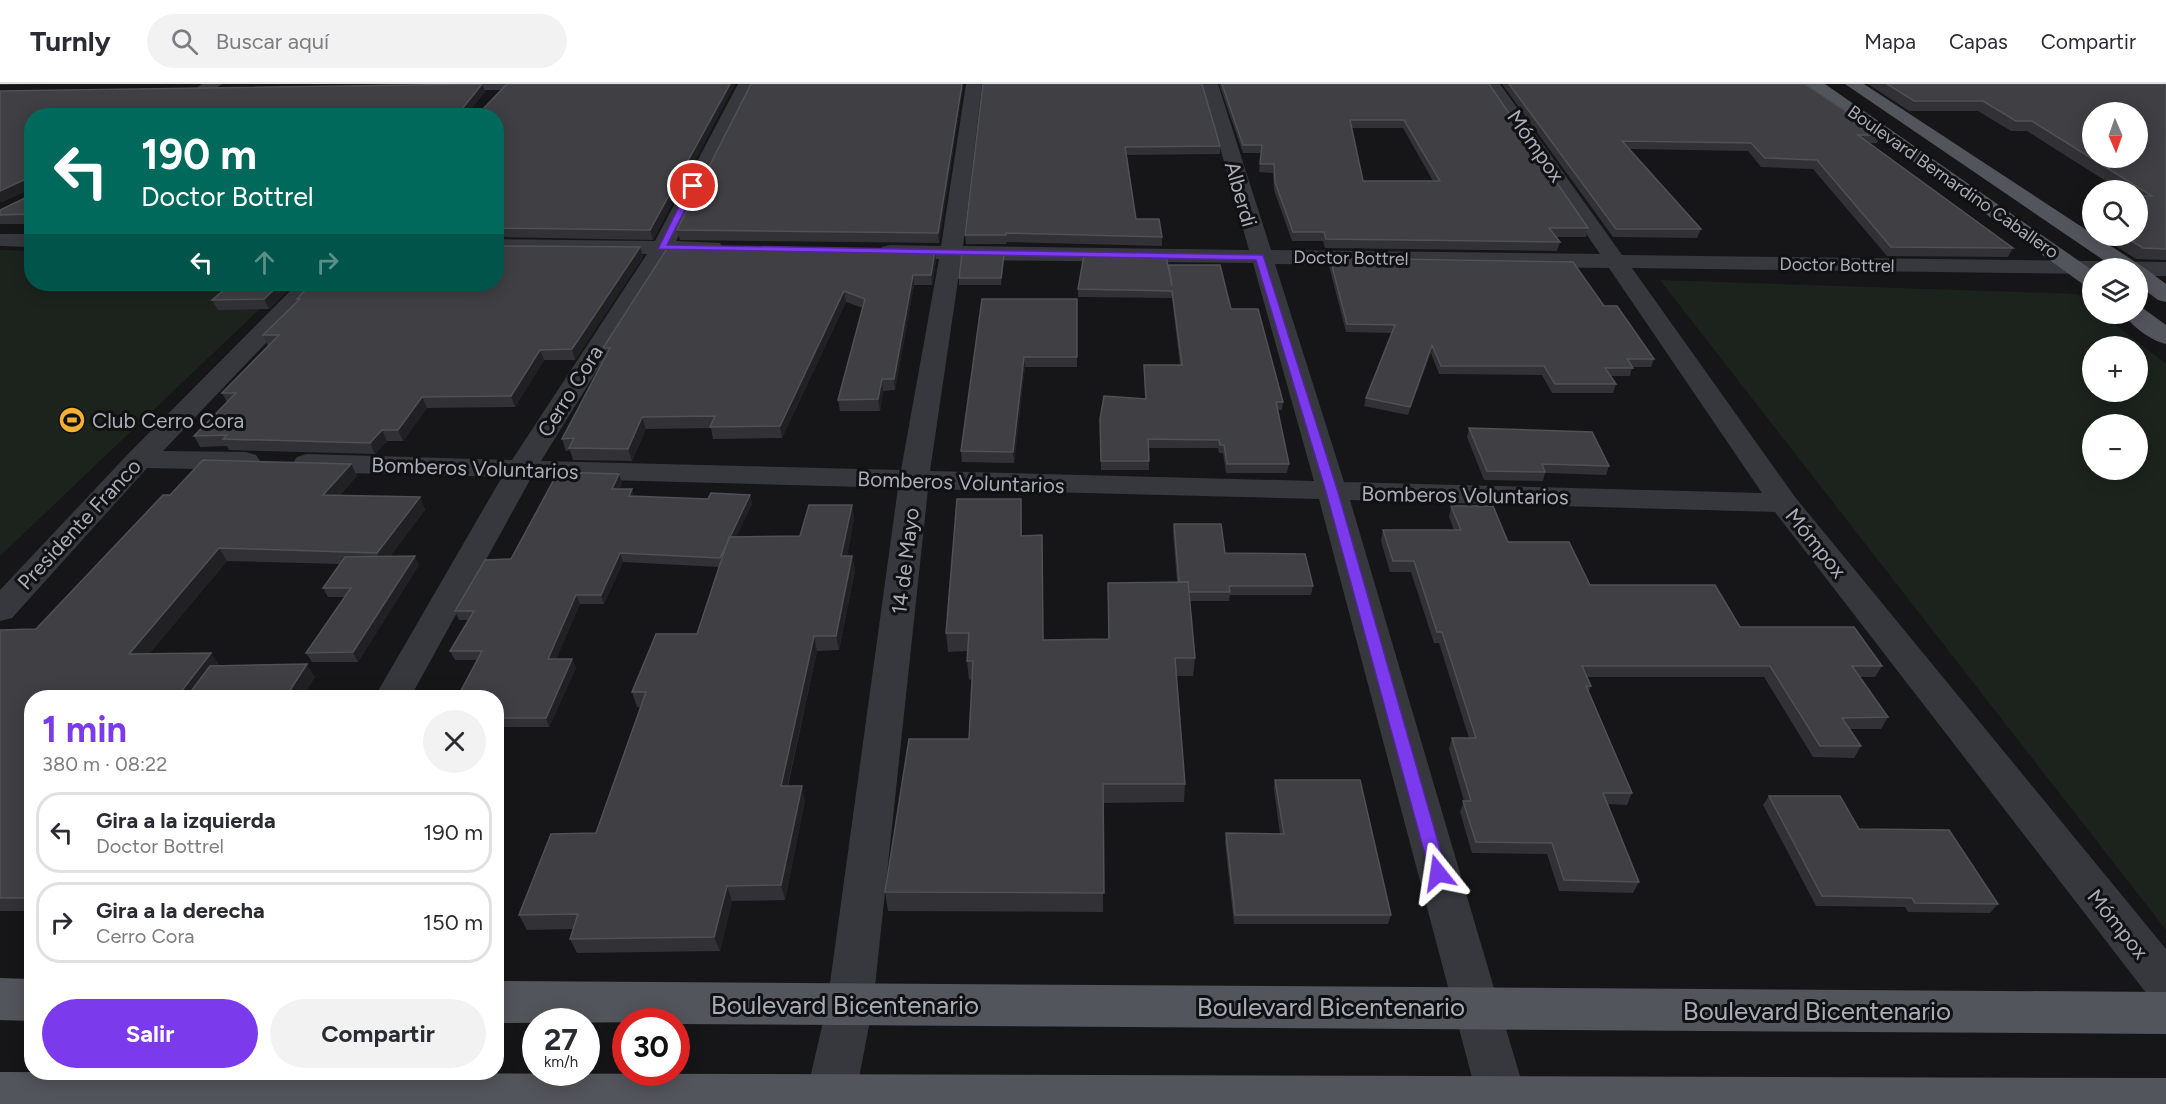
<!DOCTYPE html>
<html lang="es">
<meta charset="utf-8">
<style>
:root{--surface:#fff;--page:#f2f2f3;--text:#2b2b33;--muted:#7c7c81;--line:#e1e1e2;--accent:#7c3aed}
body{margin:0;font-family:Figtree,sans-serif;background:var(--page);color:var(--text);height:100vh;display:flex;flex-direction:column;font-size:22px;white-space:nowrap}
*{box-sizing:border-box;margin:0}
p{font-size:20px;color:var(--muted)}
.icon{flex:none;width:33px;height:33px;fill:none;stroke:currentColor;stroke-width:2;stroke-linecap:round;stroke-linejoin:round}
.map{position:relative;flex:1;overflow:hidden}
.panel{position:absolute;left:24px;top:606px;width:480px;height:390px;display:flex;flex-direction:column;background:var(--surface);border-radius:24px;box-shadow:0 3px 15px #0003}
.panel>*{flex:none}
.top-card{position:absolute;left:24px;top:24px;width:480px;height:183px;border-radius:24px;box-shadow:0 3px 15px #0003;background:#00695c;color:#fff;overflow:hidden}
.needle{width:39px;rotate:178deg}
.controls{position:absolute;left:2082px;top:18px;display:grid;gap:12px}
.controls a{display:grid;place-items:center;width:66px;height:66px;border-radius:50%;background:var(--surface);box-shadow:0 3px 15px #0003;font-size:30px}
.speed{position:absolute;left:522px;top:924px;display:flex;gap:12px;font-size:30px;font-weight:700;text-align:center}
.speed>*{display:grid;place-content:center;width:78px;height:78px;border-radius:50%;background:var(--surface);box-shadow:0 3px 15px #0003;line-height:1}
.speed small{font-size:15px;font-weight:400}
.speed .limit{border:9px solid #d22;background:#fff;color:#111}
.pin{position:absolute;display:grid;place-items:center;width:51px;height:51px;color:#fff;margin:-26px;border:3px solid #fff;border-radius:50%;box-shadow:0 2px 6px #0007}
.me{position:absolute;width:66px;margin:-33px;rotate:345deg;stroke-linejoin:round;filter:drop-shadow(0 0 4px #0008)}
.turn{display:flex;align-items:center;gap:21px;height:126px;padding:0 18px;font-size:27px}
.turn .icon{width:78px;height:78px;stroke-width:2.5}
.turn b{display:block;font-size:42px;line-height:51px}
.lanes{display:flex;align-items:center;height:57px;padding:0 18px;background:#0003;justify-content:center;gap:30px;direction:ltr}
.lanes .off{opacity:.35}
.round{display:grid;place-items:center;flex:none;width:63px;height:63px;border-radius:32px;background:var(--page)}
.overview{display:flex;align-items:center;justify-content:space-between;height:102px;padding:0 18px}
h1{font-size:36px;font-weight:700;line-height:45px;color:var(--accent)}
.cta{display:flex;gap:12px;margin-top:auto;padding:12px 18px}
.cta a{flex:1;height:69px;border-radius:36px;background:var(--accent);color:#fff;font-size:24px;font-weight:700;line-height:69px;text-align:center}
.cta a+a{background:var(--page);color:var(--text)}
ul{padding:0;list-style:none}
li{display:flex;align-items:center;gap:18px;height:81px;margin:0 12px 9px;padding:0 6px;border:3px solid var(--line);border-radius:24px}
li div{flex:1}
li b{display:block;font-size:22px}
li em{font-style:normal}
header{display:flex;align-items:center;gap:36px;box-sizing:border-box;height:84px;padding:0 30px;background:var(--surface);border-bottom:2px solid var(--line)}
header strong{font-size:28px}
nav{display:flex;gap:33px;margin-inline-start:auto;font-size:21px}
.search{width:420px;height:54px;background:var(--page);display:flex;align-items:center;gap:15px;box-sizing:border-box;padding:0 21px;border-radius:33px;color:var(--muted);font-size:22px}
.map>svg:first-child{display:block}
</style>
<header>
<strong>Turnly</strong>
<div class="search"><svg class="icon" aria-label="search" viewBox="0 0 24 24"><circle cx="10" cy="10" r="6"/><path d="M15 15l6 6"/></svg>Buscar aquí</div>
<nav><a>Mapa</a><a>Capas</a><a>Compartir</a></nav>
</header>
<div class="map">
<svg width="2166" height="1020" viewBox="0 0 2166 1020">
<rect width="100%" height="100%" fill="#161618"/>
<path fill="#1c231d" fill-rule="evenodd" d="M0 166 31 167 32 200H286L0 472Z
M1660 196 2078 210 2092 222V230H2102L2166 280V846ZM2092 262H2138V308H2092ZM2092 340H2138V386H2092Z"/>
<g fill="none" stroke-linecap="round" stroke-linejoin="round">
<path fill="#37383d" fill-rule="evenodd" d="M202 0H222L175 32H154Z
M430 0H569L561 5 437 7 431 6Z
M738 0H754L676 157 720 159 723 164 720 169 669 170 541 377 901 386 939 175H890L882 173 879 168 882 163 890 161 941 162 966 0H982L963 162 1249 166 1202 0H1218L1271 166 1600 170 1484 0H1500L1622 171 2166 178V192H2138V184H2092V190L1632 184 1795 413 2166 865V920L2150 914 1775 428 1350 416 1527 1016 1525 1020H1479L1319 415 928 405 873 921 854 1020H804L827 921 898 404 531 394 410 614H374L502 393 307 388 297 385 293 379 297 373 307 370 512 376 647 170 496 169V155L655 157ZM961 176 1253 179 1314 397 930 387ZM1275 180 1609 184 1762 409 1344 398Z
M0 150H32V163L0 162Z
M297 200H322L163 367 246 368 256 371 260 377 256 383 246 386 147 384 12 534 0 537V506L129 369Z"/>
<path fill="#53555c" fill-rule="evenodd" d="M1806 0H1825L2092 186V203L2084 201Z
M1845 0H1864L2146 185 2166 200V218L2158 216 2138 201V184H2115Z
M2138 223 2144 225 2166 241V260C2152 257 2131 242 2124 230H2138Z
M0 894 32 895V937L0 936Z
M496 897 2166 908V950L676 940V938L496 939Z
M0 988 2166 994V1020H0Z"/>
</g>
<path fill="#323236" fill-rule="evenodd" d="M0 0H52L0 1Z
M482 0 485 8 471 25H483L507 0H735L653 156 496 153V32H32V140H0V126L27 113 28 106 0 7Z
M983 0 1220 62V70L1127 71 1136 135 1162 153V162L1007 158 1006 160H966L965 151Z
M1219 0H1489L1588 144 1586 153H1556L1560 158 1557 167 1325 164 1323 157H1292L1274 106 1273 89 1259 88 1261 69H1243ZM1351 44H1403L1433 97H1363Z
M1502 0H1805L1881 51 1877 59H1869L2013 164 2008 173 1887 172 1813 85 1761 83 1748 67 1629 65 1701 145 1697 154 1613 153Z
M1868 0H2166V176L2136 175 2100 152H2138V106H2120L2027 47H2011L1978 27H1909Z
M963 3 939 159 680 156 677 146Z
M2092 117V126L2089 124Z
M2092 131V146L2086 142Z
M640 163 643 173 575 276H544L515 323 427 324 403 357H387L375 370 229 366 227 362 200 363 194 352 227 318 222 309 268 262 263 251 298 217 297 215Z
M935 167 936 177 932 201H914L895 306 883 307 880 327H840L838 316 863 224 846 218 782 354 713 355 711 344 646 345 632 377 573 376 570 366 566 367 562 355 605 273 603 264Z
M1330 174 1604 222 1654 275 1651 283H1632L1630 292H1611L1616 300 1613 309H1552L1542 291 1439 290 1431 269 1408 331 1364 322 1366 314 1392 249 1346 248 1329 182Z
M1004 178 1001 201H959V194Z
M1169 181 1231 225 1283 318 1282 326H1277L1289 380 1287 389H1226L1223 369H1219L1218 364H1149V386H1101L1100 344 1145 315 1144 281H1180L1172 214 1078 213V205L1169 187Z
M294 200 269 225 218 226 212 216Z
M982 215H1077V283H1025L1014 379 962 378 961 367Z
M1469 344 1609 382 1606 391 1545 389 1543 397 1484 396 1467 353Z
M351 380 357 392 339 412 420 413 425 426 390 472 419 481 358 578H312L306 569 345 513H328L323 504 340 480 227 477 149 570 211 569 219 581 315 593 301 614H32V827H0V546L36 545 170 411Z
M622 399 619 405 634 412 708 415 750 411 752 420 736 453 800 452 852 421 854 435 847 472H852L855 486 839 566 817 567 788 702 805 716 785 816 732 817 720 867 577 869 570 855 573 845 527 846 519 831 596 749 641 623H637L632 608 697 550 719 483 623 478 604 520H580L556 575H572L576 584 549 643H496V614L478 576H455L450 567 468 536H459L455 527 511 475Z
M1021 415 1022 452 1043 556 1108 555V499L1177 498 1173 448 1174 440 1225 469 1313 502 1311 511H1230L1229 517H1189L1195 574 1193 592H1176L1185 700 1184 718 1103 719V828L888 827 885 808 969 655 972 595 969 596 967 577 968 567 948 568 946 549Z
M1451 422 1508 458 1590 501 1882 582 1875 593H1860L1888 633 1881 645H1850L1861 662 1854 674 1813 673 1764 593H1587L1591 602 1589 607 1632 709 1627 721 1608 720 1639 798 1633 809 1559 807 1547 770 1472 769 1460 728 1464 717 1449 665 1452 654H1469L1439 559H1434L1411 488H1390L1381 457 1383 446H1454L1449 433Z
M1275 696 1391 831 1388 840H1234L1225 758 1226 749 1280 750 1274 705Z
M1769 712 1859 745 1998 820 1990 829 1908 828 1905 823 1816 822 1763 721Z"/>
<path fill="#212124" d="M482 0 485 8 466 32 462 25Z
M730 0H735L653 156 650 146Z
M962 0H963V3L939 159 938 149Z
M28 94 32 105 0 119V107Z
M640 163 643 173 575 276 572 265Z
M935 167 936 177 932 201 931 191Z
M1004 170V178L1001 201V194Z
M913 191 914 201 895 306 894 295Z
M280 200H294L269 225 264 215Z
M844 207 846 218 782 354 780 342Z
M1432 261 1431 269 1408 331 1410 323Z
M540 266 544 276 515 323 511 312Z
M1024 273 1025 283 1014 379 1013 368Z
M882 295 883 307 880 327 878 315Z
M422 313 427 324 403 357 398 346Z
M642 333 646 345 632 377 628 365Z
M382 346 387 357 375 370 370 359Z
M351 380 357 392 329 423 323 411Z
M619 390 622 399 615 414 612 405Z
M632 405 635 414 629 412Z
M750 411 752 420 722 483 720 474Z
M420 413 425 426 384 481 377 469Z
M852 421 854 435 844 486 841 472Z
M219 464 227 477 138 583 129 570Z
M620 469 623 478 604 520 601 511Z
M415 472 419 481 358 578 353 568Z
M852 472 855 486 839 566 836 552Z
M576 511 580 520 552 584 548 575Z
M814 552 817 567 784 717 781 702Z
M211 569 219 581 195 614H184L180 609Z
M572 575 576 584 549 643 546 634Z
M307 580 315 593 301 614H285Z
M802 702 805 716 785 816 781 801Z
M727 802 732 817 720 867 714 853Z"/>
<path fill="#3f3f44" stroke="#4f5156" stroke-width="1.5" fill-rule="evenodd" d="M482 0 462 25H483L507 0H730L650 146 496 144V32H32V130L0 131V126L27 113 28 94 0 107V7Z
M751 0H962L938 149 677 146Z
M983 0H1202L1220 62 1125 63 1136 135H1159L1162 153 1006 149V151H965Z
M1222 0H1489L1588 144H1549L1560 158 1326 155 1324 148H1293L1275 98 1274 80H1260L1262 61H1243ZM1350 36H1404L1440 97H1363Z
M1509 0H1805L1881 51H1858L2013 164 1891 163 1817 76 1765 74 1751 59 1622 57 1701 145H1616Z
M1887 0H2166V165L2143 164 2124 152H2138V112H2152L2032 37H2016L1983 17H1914ZM2092 28H2138V74H2092Z
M496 162 640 163 572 265 540 266 511 312 422 313 398 346H382L370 359 223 355 227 351 194 352 236 309H222L279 251H263L300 215H297L311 200H496Z
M668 163 935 167 931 191H913L894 295H882L878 315 838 316 865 215 844 207 780 342 710 343 715 332 642 333 628 365 569 364 574 354 562 355 610 264H603Z
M962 170H1004L1001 194H959Z
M1084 171 1166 172 1172 202 1169 181H1220L1231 225H1258L1283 318H1276L1289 380H1227L1224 361H1220L1219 356 1148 355 1149 377H1101L1100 335 1104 312 1146 315 1144 281H1182L1172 207 1078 205Z
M1330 174 1573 178 1604 222H1617L1654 275H1627L1633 284H1605L1616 300H1555L1544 282H1441L1432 261 1410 323 1366 314 1395 241 1347 240Z
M231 200H280L264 215 212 216Z
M982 215H1077V273H1024L1013 368 961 367Z
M1469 344 1592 348 1609 382 1542 380 1545 388 1487 387Z
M203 376 351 380 323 411 420 413 377 469 219 464 129 570 211 569 180 609 91 610 88 614H32V681L26 687H32V814H0V546L36 545 163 411H170Z
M558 388 619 390 612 405H632L629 412 708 415 711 409 750 411 720 474 620 469 601 511H576L548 575H572L546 634H496V614H457L482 567H450L474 527H455L485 476 511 475Z
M957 415H1021V452L1042 451 1043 556 1109 555 1108 499 1188 498 1195 574H1175L1185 700H1103L1104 809 885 808 909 655H969L973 577H967L969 549H946Z
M809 421H852L841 472H852L836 552H814L781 702H802L781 801 727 802 714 853 570 855 578 830 519 831 551 750 596 749 646 608H632L656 550H697L729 453 800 452Z
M1451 422H1493L1508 458H1569L1590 501H1715L1740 543H1854L1882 582H1852L1888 633 1842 634 1861 662H1820L1770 582H1582L1591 602H1586L1632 709H1603L1639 798 1564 796 1552 759 1476 758 1463 717H1471L1452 654H1476L1442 548H1437L1414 477H1393L1383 446H1461Z
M1174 440H1221L1225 469 1305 470 1313 502H1229L1230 508H1189L1188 498H1179Z
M415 472 353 568 306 569 351 504H323L345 473Z
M307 580 285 614H186L210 582Z
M1275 696H1360L1391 831H1235L1226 749 1284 750Z
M1769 712H1840L1859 745 1949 746 1998 820 1915 819 1912 814 1822 812Z"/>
<path fill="#7c3aed" stroke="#51269a" stroke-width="1.5" d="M693 100 697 102 667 161 1263 171 1338 408 1447 789 1444 795 1438 797 1432 795 1430 789 1326 408 1256 176 658 165 689 102Z"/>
<defs>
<symbol id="stadium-disc" viewBox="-11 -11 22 22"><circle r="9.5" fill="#f2b134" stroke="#111113"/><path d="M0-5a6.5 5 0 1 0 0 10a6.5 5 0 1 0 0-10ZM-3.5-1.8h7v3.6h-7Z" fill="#111"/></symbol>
</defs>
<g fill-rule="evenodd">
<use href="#stadium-disc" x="57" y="321" width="30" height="30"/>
</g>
<g text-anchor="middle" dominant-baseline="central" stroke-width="6" stroke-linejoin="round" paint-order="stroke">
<g font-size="18" fill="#a8adb8" stroke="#111113">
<text transform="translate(1953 98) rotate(35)">Boulevard Bernardino Caballero</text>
<text transform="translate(1351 174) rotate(1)">Doctor Bottrel</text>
<text transform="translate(1837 181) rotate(1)">Doctor Bottrel</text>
</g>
<g font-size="21" fill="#a8adb8" stroke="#111113">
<text transform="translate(1536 62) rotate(55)">Mómpox</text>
<text transform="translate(1241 110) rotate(74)">Alberdi</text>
<text transform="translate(570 307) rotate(-58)">Cerro Cora</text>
<text transform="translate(475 384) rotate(2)">Bomberos Voluntarios</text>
<text transform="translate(961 398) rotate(2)">Bomberos Voluntarios</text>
<text transform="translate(1465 411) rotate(1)">Bomberos Voluntarios</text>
<text transform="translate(79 440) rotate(-47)">Presidente Franco</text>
<text transform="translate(1816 459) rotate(51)">Mómpox</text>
<text transform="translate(905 477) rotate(-83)">14 de Mayo</text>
<text transform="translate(2118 840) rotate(51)">Mómpox</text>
</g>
<g font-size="21" fill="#a8adb8" stroke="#111113" text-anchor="start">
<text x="92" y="336">Club Cerro Cora</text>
</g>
<g font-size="26" fill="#a8adb8" stroke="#111113">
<text x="845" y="921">Boulevard Bicentenario</text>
<text x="1331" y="923">Boulevard Bicentenario</text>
<text x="1817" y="927">Boulevard Bicentenario</text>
</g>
</g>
</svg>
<div class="controls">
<a><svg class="needle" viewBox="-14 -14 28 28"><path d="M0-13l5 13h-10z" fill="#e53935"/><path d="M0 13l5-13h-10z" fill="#7c7c81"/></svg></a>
<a><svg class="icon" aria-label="search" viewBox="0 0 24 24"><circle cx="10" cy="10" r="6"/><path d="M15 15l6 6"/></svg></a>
<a><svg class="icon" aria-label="layers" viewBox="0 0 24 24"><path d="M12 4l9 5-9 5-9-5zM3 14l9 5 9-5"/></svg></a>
<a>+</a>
<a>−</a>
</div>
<div class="speed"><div>27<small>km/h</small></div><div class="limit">30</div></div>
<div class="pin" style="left:693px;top:102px;background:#d93025"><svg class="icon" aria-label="arrive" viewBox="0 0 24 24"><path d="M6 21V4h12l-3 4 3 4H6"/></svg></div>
<svg class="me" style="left:1438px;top:789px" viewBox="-20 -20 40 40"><path d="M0-17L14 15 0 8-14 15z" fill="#7c3aed" stroke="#fff" stroke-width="4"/></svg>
<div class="top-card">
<div class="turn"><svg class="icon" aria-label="left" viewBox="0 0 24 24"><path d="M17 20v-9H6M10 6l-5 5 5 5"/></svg><div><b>190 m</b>Doctor Bottrel</div></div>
<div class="lanes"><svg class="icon" aria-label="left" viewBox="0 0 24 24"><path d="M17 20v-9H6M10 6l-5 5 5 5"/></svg><svg class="icon off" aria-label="ahead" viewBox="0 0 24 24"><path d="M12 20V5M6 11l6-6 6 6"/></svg><svg class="icon off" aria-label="right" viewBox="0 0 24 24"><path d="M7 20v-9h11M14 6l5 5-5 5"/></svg></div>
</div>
<section class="panel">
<div class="overview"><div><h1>1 min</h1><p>380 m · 08:22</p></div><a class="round"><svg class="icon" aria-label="close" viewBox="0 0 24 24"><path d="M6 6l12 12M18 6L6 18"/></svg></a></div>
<ul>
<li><svg class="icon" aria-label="left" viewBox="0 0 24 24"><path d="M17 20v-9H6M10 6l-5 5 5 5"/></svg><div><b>Gira a la izquierda</b><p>Doctor Bottrel</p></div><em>190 m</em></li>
<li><svg class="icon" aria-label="right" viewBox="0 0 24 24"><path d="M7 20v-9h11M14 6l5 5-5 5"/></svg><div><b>Gira a la derecha</b><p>Cerro Cora</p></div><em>150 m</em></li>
</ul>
<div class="cta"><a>Salir</a><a>Compartir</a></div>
</section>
</div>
